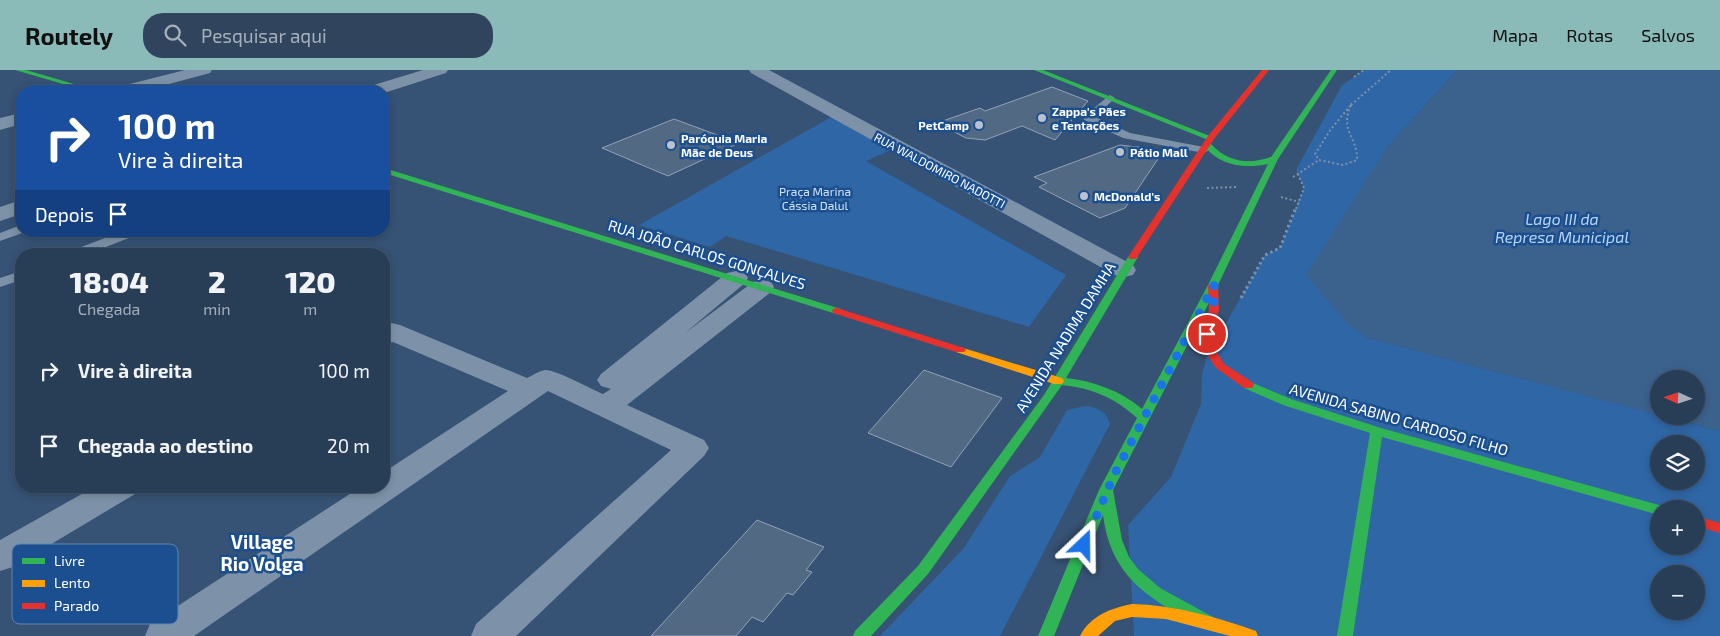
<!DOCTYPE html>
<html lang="pt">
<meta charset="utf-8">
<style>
:root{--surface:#283e57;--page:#30455d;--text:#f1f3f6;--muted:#a5aeba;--line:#44576d;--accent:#8bbbb9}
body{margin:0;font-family:"Exo 2",sans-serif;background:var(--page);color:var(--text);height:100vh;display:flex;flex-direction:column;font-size:19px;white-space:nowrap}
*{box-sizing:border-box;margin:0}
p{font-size:16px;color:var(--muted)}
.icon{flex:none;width:28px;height:28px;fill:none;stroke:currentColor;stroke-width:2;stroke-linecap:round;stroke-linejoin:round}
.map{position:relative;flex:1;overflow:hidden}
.panel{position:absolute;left:15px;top:178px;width:375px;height:245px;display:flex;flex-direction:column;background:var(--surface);border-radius:20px;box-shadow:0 2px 8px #0003,0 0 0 1px var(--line)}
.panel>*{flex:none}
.top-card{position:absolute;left:15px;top:15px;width:375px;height:152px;border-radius:20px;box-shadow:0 2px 8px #0003,0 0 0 1px var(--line);background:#1a4fa0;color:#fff;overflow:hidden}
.needle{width:32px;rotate:273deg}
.controls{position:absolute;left:1650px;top:300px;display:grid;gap:10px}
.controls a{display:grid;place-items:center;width:55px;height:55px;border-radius:50%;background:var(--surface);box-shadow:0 2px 8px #0003,0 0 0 1px var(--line);font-size:25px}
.pin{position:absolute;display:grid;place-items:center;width:42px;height:42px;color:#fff;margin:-21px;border:2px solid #fff;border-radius:50%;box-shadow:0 1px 5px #0007}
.me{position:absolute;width:55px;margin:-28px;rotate:23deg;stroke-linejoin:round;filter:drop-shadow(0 0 4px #0008)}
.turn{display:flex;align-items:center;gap:18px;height:105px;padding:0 20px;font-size:22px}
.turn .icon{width:65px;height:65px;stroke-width:2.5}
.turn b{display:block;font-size:35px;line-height:42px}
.then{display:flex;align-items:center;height:48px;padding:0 20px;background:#0003;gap:10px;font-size:19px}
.eta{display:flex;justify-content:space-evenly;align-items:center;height:85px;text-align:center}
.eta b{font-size:30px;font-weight:800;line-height:35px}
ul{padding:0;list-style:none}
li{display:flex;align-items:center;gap:15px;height:75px;padding:0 20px}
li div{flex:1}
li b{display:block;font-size:19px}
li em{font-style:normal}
header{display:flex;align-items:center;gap:30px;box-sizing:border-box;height:70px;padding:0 25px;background:var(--accent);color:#111}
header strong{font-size:24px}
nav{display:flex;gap:28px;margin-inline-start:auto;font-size:18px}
.search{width:350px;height:45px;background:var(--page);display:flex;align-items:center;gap:12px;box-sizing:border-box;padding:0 18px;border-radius:20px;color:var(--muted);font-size:19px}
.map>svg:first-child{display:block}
</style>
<header>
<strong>Routely</strong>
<div class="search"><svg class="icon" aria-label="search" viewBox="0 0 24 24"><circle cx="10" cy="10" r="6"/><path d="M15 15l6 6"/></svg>Pesquisar aqui</div>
<nav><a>Mapa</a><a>Rotas</a><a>Salvos</a></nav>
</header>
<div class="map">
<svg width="1720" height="566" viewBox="0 0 1720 566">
<rect width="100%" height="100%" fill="#365274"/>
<path fill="#2f66a5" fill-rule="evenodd" d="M1364 0H1457L1386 79 1365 267 1720 361V566H1134L1128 455 1171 407 1201 334 1202 304 1207 285V264H1220L1265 185 1280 178 1304 118 1296 100 1342 15ZM1659 374H1696V411H1659ZM1659 439H1696V476H1659ZM1659 504H1696V541H1659Z
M833 46 891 80 866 91 1066 205 1029 257 726 166 710 177 639 155Z
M1085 336C1098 337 1107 342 1110 354L1000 566H880L963 479 1010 406 1040 387 1067 340Z"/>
<path fill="#3b618d" d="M1457 0H1720V361L1664 346H1696V309H1659V345L1365 267 1348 254 1306 205 1386 79Z"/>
<path fill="#526984" stroke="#92a2b6" d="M1052 17 1088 31 1055 70 1022 56 985 70 966 68 937 53 980 38 985 41Z
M674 49 739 73 668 106 602 78Z
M1120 75 1146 78 1162 83 1125 138 1100 148 1039 117 1047 113 1034 107Z
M924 300 1002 328 951 397 868 363Z
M757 450 824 477 806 500 812 502 793 525 787 523 763 552 752 547 736 566H651Z"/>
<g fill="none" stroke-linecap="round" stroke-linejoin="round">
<path stroke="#7d92a8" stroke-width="2" stroke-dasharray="2 2.5" stroke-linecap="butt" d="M1354 7 1364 0
M1351 35C1339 61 1358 67 1357 90L1343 95 1319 90 1315 84 1331 59Z
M1351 35 1352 33
M1351 35 1391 0
M1293 107 1319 90
M1207 118 1236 117
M1281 127 1299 132
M1296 139 1304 118 1297 102"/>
<path stroke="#7d92a8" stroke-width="3" stroke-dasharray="2.5 3" stroke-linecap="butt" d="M1241 228 1265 185 1280 178 1296 137"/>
<path fill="#7d92a8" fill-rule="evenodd" d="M1110 25 1115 28 1095 47 1130 63 1204 77 1209 80 1204 83 1123 68 1084 50V46Z
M21 155V161L25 162 0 171V163Z
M123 161H141L139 164 88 184H70L71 181Z
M21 201V210L0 217V208Z"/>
<path fill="#7d92a8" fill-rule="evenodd" d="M185 0H212L210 3 143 21H115L118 17Z
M423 0H448L446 3 384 23V21H364L367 17Z
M749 0H769L1133 195 1136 200 1133 205 1124 207 1115 205 751 3Z
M21 43V54L0 60V48Z
M21 130V144L0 151V137Z
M736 201 745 203 748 208 745 213 685 263 753 212 762 210 771 212 774 217 771 222 627 335 704 370 709 378 704 386 516 566H471L476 554 671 380 548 321 194 566H145L150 554 362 416H384V402L508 321 393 272 384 274V255L391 253 400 255 527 308C533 305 539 301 545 300 557 300 591 319 603 324L611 319 601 316 597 310 601 304 727 203Z
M96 416H139L135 424 13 497 0 501V470Z"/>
<path fill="#30b455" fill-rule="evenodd" d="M15 0H26L98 21H87Z
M1034 0H1043L1215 68 1208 70Z
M1331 0H1337L1278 89 1218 215 1113 420 1122 470 1129 487 1138 499 1160 518 1213 547 1215 552 1213 557 1207 558 1201 557C1150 529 1111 508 1103 445L1054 566H1038L1099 420 1137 348C1115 328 1092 318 1062 315L928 504 871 566H853L855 561 918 496 1044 325 1128 187 1133 184 1138 187 1066 308C1094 311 1121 321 1142 339L1208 215 1268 94C1244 99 1220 96 1204 76L1211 74C1228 92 1248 95 1271 87Z
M384 98 841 239 842 241 837 244 833 243 384 103Z
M1248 311 1291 329 1381 358 1659 435 1665 439H1659V445L1382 367 1353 566H1337L1370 363 1283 335 1244 318 1242 315Z"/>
<path fill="#ff9f0a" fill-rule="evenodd" d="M960 277 1062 308 1064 311 1062 314H1054L956 282 954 280Z
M1132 534C1175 535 1216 547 1256 561L1258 566H1230L1166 549 1132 547 1115 551 1098 566H1080C1090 546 1111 538 1132 534Z"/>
<path fill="#e5322d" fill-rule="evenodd" d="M1262 0H1269L1214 69 1136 189H1130L1128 187 1208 66Z
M1213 212 1218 215 1219 240 1212 264 1213 276 1224 294 1252 312 1254 315 1252 318H1244L1216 298 1201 276 1202 264 1209 240 1208 215Z
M837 238 964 278 966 280 964 282H956L833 243 832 241 833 239Z
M1696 446 1720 453V463L1696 456Z"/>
</g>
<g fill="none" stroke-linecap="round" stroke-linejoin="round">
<path stroke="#1a73e8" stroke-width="9" stroke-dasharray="0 16.2" d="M1084 475 1114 405 1214 215V240L1207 264"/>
</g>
<g fill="#b9c2ce" stroke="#1b4f8f" stroke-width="2">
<circle cx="1042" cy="48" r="5"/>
<circle cx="979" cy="55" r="5"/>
<circle cx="671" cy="75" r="5"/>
<circle cx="1120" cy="82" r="5"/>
<circle cx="1084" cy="126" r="5"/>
</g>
<g text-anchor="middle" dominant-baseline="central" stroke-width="5" stroke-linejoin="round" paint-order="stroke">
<g font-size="12" font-weight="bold" fill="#fff" stroke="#1b4f8f" text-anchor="start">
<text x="1052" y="41">Zappa's Pães<tspan x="1052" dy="14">e Tentações</tspan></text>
<text x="969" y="55" text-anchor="end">PetCamp</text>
<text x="681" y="68">Paróquia Maria<tspan x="681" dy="14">Mãe de Deus</tspan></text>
<text x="1130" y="82">Pátio Mall</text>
<text x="1094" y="126">McDonald's</text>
</g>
<g font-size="12" fill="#fff" stroke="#1b4f8f">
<text transform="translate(940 100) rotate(28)">RUA WALDOMIRO NADOTTI</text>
</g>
<g font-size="12" fill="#cfe3fa" stroke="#1b4f8f">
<text x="815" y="121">Praça Marina<tspan x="815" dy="14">Cássia Dalul</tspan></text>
</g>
<g font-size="15" fill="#fff" stroke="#1b4f8f">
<text transform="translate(707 184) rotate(17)">RUA JOÃO CARLOS GONÇALVES</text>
<text transform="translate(1065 267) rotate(-58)">AVENIDA NADIMA DAMHA</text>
<text transform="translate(1399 349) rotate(16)">AVENIDA SABINO CARDOSO FILHO</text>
</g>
<g font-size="16" font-style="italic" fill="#b5d3f5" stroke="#1b4f8f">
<text x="1562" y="148">Lago III da<tspan x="1562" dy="18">Represa Municipal</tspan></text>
</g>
<g font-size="19" font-weight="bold" fill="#fff" stroke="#1b4f8f">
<text x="262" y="471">Village<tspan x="262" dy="22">Rio Volga</tspan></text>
</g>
</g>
<rect x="12" y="474" width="166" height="80" rx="8" fill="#1b4f8f" stroke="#5f84b1" stroke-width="1"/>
<rect x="22" y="488" width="23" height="6" fill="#30b455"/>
<rect x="22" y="510" width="23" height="7" fill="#ff9f0a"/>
<rect x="22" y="533" width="23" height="6" fill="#e5322d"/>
<g font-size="14" fill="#fff">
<text x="54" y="496">Livre</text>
<text x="54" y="518">Lento</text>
<text x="54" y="541">Parado</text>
</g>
</svg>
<div class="controls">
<a><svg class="needle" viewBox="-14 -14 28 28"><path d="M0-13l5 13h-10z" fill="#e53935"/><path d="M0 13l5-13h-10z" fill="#a5aeba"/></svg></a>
<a><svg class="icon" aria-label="layers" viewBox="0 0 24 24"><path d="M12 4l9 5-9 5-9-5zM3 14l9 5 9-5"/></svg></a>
<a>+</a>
<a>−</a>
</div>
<div class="pin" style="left:1207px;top:264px;background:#d93025"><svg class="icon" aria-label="arrive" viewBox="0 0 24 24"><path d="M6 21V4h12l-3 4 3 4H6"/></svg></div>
<svg class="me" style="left:1084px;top:475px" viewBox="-20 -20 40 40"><path d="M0-17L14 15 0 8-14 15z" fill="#1a73e8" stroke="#fff" stroke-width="4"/></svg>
<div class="top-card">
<div class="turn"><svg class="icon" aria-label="right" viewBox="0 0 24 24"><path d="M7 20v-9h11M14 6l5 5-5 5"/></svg><div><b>100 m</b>Vire à direita</div></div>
<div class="then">Depois<svg class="icon" aria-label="arrive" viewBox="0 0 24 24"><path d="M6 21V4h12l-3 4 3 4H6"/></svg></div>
</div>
<section class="panel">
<div class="eta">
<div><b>18:04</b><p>Chegada</p></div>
<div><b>2</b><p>min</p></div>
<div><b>120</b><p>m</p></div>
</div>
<ul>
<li><svg class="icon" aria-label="right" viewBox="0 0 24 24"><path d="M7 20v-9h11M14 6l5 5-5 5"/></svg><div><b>Vire à direita</b></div><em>100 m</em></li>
<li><svg class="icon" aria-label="arrive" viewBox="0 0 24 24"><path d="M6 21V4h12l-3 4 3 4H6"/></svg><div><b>Chegada ao destino</b></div><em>20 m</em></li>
</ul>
</section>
</div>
